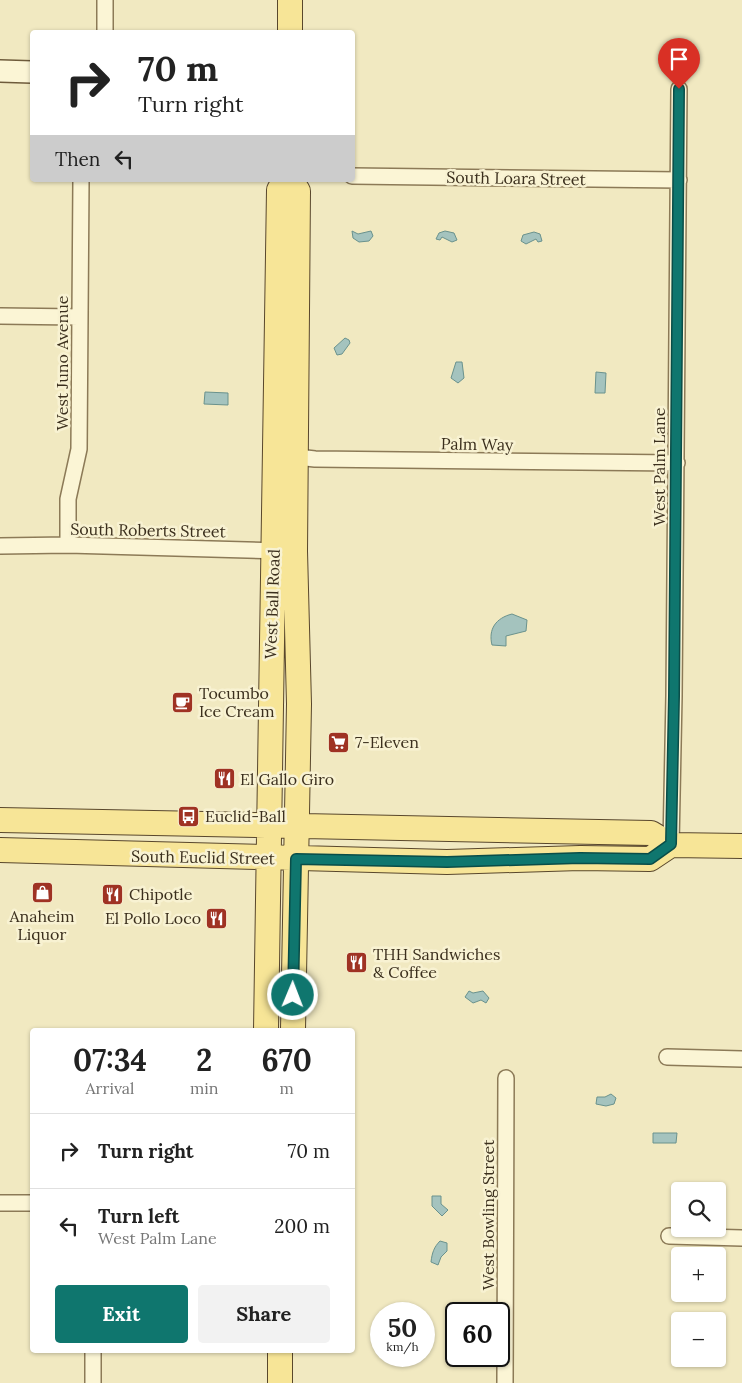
<!DOCTYPE html>
<meta charset="utf-8">
<style>
:root{--surface:#fff;--page:#f2f2f2;--text:#222;--muted:#767676;--line:#e0e0e0;--accent:#0f766e}
body{margin:0;font-family:Lora,serif;background:var(--page);color:var(--text);height:100vh;display:flex;flex-direction:column;font-size:19px;white-space:nowrap}
*{box-sizing:border-box;margin:0}
p{font-size:16px;color:var(--muted)}
.icon{flex:none;width:28px;height:28px;fill:none;stroke:currentColor;stroke-width:2;stroke-linecap:round;stroke-linejoin:round}
.map{position:relative;flex:1;overflow:hidden}
.panel{position:absolute;left:30px;top:1028px;width:325px;height:325px;display:flex;flex-direction:column;background:var(--surface);border-radius:5px;box-shadow:0 1px 4px #0004}
.panel>*{flex:none}
.banner{position:absolute;left:30px;top:30px;width:325px;height:152px;border-radius:5px;box-shadow:0 1px 4px #0004;background:#fff;color:var(--text);overflow:hidden}
.tools{position:absolute;left:671px;top:1182px;display:grid;gap:10px}
.tools a{display:grid;place-items:center;width:55px;height:55px;border-radius:5px;background:var(--surface);box-shadow:0 1px 4px #0004;font-size:25px}
.speed{position:absolute;left:370px;top:1302px;display:flex;gap:10px;font-size:25px;font-weight:700;text-align:center}
.speed>*{display:grid;place-content:center;width:65px;height:65px;border-radius:50%;background:var(--surface);box-shadow:0 1px 4px #0004;line-height:1}
.speed small{font-size:12px;font-weight:400}
.speed .limit{border:2px solid #111;border-radius:8px;background:#fff;color:#111}
.pin{position:absolute;display:grid;place-items:center;width:42px;height:42px;color:#fff;margin:-51px -21px;border-radius:50% 50% 50% 0;rotate:-45deg;box-shadow:0 0 5px #0007}
.pin .icon{rotate:45deg}
.me{position:absolute;width:55px;margin:-28px;rotate:1deg;stroke-linejoin:round;filter:drop-shadow(0 0 4px #0008)}
.turn{display:flex;align-items:center;gap:18px;height:105px;padding:0 25px;font-size:22px}
.turn .icon{width:65px;height:65px;stroke-width:2.5}
.turn b{display:block;font-size:35px;line-height:42px}
.then{display:flex;align-items:center;height:48px;padding:0 25px;background:#0003;gap:10px;font-size:19px}
.eta{display:flex;justify-content:space-evenly;align-items:center;height:85px;text-align:center}
.eta b{font-size:30px;font-weight:800;line-height:35px}
.action{display:flex;gap:10px;margin-top:auto;padding:10px 25px}
.action a{flex:1;height:58px;border-radius:5px;background:var(--accent);color:#fff;font-size:20px;font-weight:800;line-height:58px;text-align:center}
.action a+a{background:var(--page);color:var(--text)}
ul{padding:0;list-style:none}
li{display:flex;align-items:center;gap:15px;height:75px;padding:0 25px;border-top:1px solid var(--line)}
li div{flex:1}
li b{display:block;font-size:19px}
li em{font-style:normal}
.map>svg:first-child{display:block}
</style>
<div class="map">
<svg width="742" height="1383" viewBox="0 0 742 1383">
<rect width="100%" height="100%" fill="#f1e9c1"/>
<path fill="#a4c3be" stroke="#6a928d" d="M352 231 358 234 371 231 373 236 369 241 359 242 353 238Z
M445 231 454 233 457 240 452 242 442 237 440 240 436 239 439 233Z
M534 232 540 234 542 241 538 242 536 239 526 244 521 241 523 235Z
M345 338 349 340 350 343 342 354 337 355 334 348Z
M456 362H462L464 378 458 383 451 378Z
M596 372 606 373 605 393H595Z
M205 392 228 393V405L204 404Z
M512 614 527 620 526 631 506 636V646L492 645C488 629 496 618 512 614Z
M469 991 473 993 483 991 489 998 486 1003 481 1000 473 1003 465 997Z
M611 1094 616 1098 614 1104 606 1106 596 1104 597 1097H605Z
M653 1133H677L676 1143H653Z
M432 1196H441V1204L448 1210 442 1216 432 1206Z
M440 1241 447 1243V1251L441 1257 438 1265 431 1262C432 1253 434 1247 440 1241Z"/>
<g fill="none" stroke-linecap="round" stroke-linejoin="round">
<defs>
<path id="street" d="M105 32V0
M352 176 679 180
M0 316 79 317
M288 456 315 459 677 463
M68 545V499L79 449 81 180
M0 546 68 545 281 551
M671 845 674 696 679 89
M667 1057 742 1059
M0 1203H32
M669 1236 742 1238
M93 1350V1383
M505 1383 506 1078"/>
<path id="secondary" d="M0 71 32 72"/>
<path id="primary" d="M290 32V0
M291 180 298 191 295 551 299 704 293 1030
M0 820 651 833 671 845 742 846
M0 850 447 862 580 858 650 859 671 845
M266 1030 279 190 285 180
M280 1383V1350"/>
</defs>
<use href="#street" stroke="#8c7a57" stroke-width="18"/>
<use href="#secondary" stroke="#6e5b3b" stroke-width="24"/>
<use href="#primary" stroke="#59472c" stroke-width="26"/>
<use href="#street" stroke="#fbf5d5" stroke-width="15"/>
<use href="#secondary" stroke="#fbf5d5" stroke-width="21"/>
<use href="#primary" stroke="#f7e597" stroke-width="24"/>
</g>
<g fill="none" stroke-linecap="round" stroke-linejoin="round">
<defs>
<path id="route" d="M293 995 296 859 447 862 580 858 650 859 671 844 674 696 679 89"/>
</defs>
<use href="#route" stroke="#0a4d48" stroke-width="12"/>
<use href="#route" stroke="#0f766e" stroke-width="9"/>
</g>
<defs>
<symbol id="cafe-square" viewBox="-11 -11 22 22"><rect x="-9" y="-9" width="18" height="18" rx="4" fill="#9f3223" stroke="#f8f2d2"/><path d="M-5.5-4.5H6V0H3Q3 3.5 0 3.5H-2.5Q-5.5 3.5-5.5 0ZM3-3.2v2h1.7v-2ZM-6 4.5H4V6H-6Z" fill="#fff"/></symbol>
<symbol id="supermarket-square" viewBox="-11 -11 22 22"><rect x="-9" y="-9" width="18" height="18" rx="4" fill="#9f3223" stroke="#f8f2d2"/><path d="M-6-5.5h2.5l.6 2H6L4.5 2H-2.5L-4.4-4H-6ZM-1.5 3.2a1.3 1.3 0 1 0 .1 0ZM3 3.2a1.3 1.3 0 1 0 .1 0Z" fill="#fff"/></symbol>
<symbol id="restaurant-square" viewBox="-11 -11 22 22"><rect x="-9" y="-9" width="18" height="18" rx="4" fill="#9f3223" stroke="#f8f2d2"/><path d="M-5-6h1v4h1v-4h1v4h1v-4h1v5L-1.5 .5V6h-2V.5L-5-1ZM5-6V6H3V1.5H1.5Q1.5-4 5-6Z" fill="#fff"/></symbol>
<symbol id="bus-square" viewBox="-11 -11 22 22"><rect x="-9" y="-9" width="18" height="18" rx="4" fill="#9f3223" stroke="#f8f2d2"/><path d="M-5-6H5V4H4V6H2V4H-2V6H-4V4H-5ZM-3.5-4V0h7V-4ZM-3.5 1.2v1.5H-2V1.2ZM2 1.2v1.5H3.5V1.2Z" fill="#fff"/></symbol>
<symbol id="shop-square" viewBox="-11 -11 22 22"><rect x="-9" y="-9" width="18" height="18" rx="4" fill="#9f3223" stroke="#f8f2d2"/><path d="M-5-2.5h2.3a2.7 3.5 0 0 1 5.4 0H5L5.5 6h-11ZM-1.5-2.5h3a1.5 2.3 0 0 0-3 0Z" fill="#fff"/></symbol>
</defs>
<g fill-rule="evenodd">
<use href="#cafe-square" x="170" y="690" width="25" height="25"/>
<use href="#supermarket-square" x="326" y="730" width="25" height="25"/>
<use href="#restaurant-square" x="212" y="766" width="25" height="25"/>
<use href="#bus-square" x="176" y="804" width="25" height="25"/>
<use href="#shop-square" x="30" y="880" width="25" height="25"/>
<use href="#restaurant-square" x="100" y="882" width="25" height="25"/>
<use href="#restaurant-square" x="204" y="906" width="25" height="25"/>
<use href="#restaurant-square" x="344" y="950" width="25" height="25"/>
</g>
<g text-anchor="middle" dominant-baseline="central" stroke-width="5" stroke-linejoin="round" paint-order="stroke">
<g font-size="16" fill="#3b2f1d" stroke="#f8f2d2">
<text transform="translate(516 178) rotate(1)">South Loara Street</text>
<text transform="translate(62 363) rotate(-90)">West Juno Avenue</text>
<text transform="translate(477 444) rotate(1)">Palm Way</text>
<text transform="translate(659 467) rotate(-90)">West Palm Lane</text>
<text transform="translate(148 530) rotate(1)">South Roberts Street</text>
<text transform="translate(272 604) rotate(-88)">West Ball Road</text>
<text transform="translate(203 857) rotate(1)">South Euclid Street</text>
<text transform="translate(488 1215) rotate(-90)">West Bowling Street</text>
</g>
<g font-size="16" fill="#3b2f1d" stroke="#f8f2d2" text-anchor="start">
<text x="199" y="693">Tocumbo<tspan x="199" dy="18">Ice Cream</tspan></text>
<text x="355" y="742">7-Eleven</text>
<text x="240" y="779">El Gallo Giro</text>
<text x="205" y="816">Euclid-Ball</text>
<text x="129" y="894">Chipotle</text>
<text x="42" y="916" text-anchor="middle">Anaheim<tspan x="42" dy="18">Liquor</tspan></text>
<text x="201" y="918" text-anchor="end">El Pollo Loco</text>
<text x="373" y="954">THH Sandwiches<tspan x="373" dy="18">&amp; Coffee</tspan></text>
</g>
</g>
</svg>
<div class="tools">
<a><svg class="icon" aria-label="search" viewBox="0 0 24 24"><circle cx="10" cy="10" r="6"/><path d="M15 15l6 6"/></svg></a>
<a>+</a>
<a>−</a>
</div>
<div class="speed"><div>50<small>km/h</small></div><div class="limit">60</div></div>
<div class="pin" style="left:679px;top:89px;background:#d93025"><svg class="icon" aria-label="arrive" viewBox="0 0 24 24"><path d="M6 21V4h12l-3 4 3 4H6"/></svg></div>
<svg class="me" style="left:293px;top:995px" viewBox="-20 -20 40 40"><circle r="17" fill="#0f766e" stroke="#fff" stroke-width="3"/><path d="M0-11L8 9 0 5-8 9z" fill="#fff"/></svg>
<div class="banner">
<div class="turn"><svg class="icon" aria-label="right" viewBox="0 0 24 24"><path d="M7 20v-9h11M14 6l5 5-5 5"/></svg><div><b>70 m</b>Turn right</div></div>
<div class="then">Then<svg class="icon" aria-label="left" viewBox="0 0 24 24"><path d="M17 20v-9H6M10 6l-5 5 5 5"/></svg></div>
</div>
<section class="panel">
<div class="eta">
<div><b>07:34</b><p>Arrival</p></div>
<div><b>2</b><p>min</p></div>
<div><b>670</b><p>m</p></div>
</div>
<ul>
<li><svg class="icon" aria-label="right" viewBox="0 0 24 24"><path d="M7 20v-9h11M14 6l5 5-5 5"/></svg><div><b>Turn right</b></div><em>70 m</em></li>
<li><svg class="icon" aria-label="left" viewBox="0 0 24 24"><path d="M17 20v-9H6M10 6l-5 5 5 5"/></svg><div><b>Turn left</b><p>West Palm Lane</p></div><em>200 m</em></li>
</ul>
<div class="action"><a>Exit</a><a>Share</a></div>
</section>
</div>
